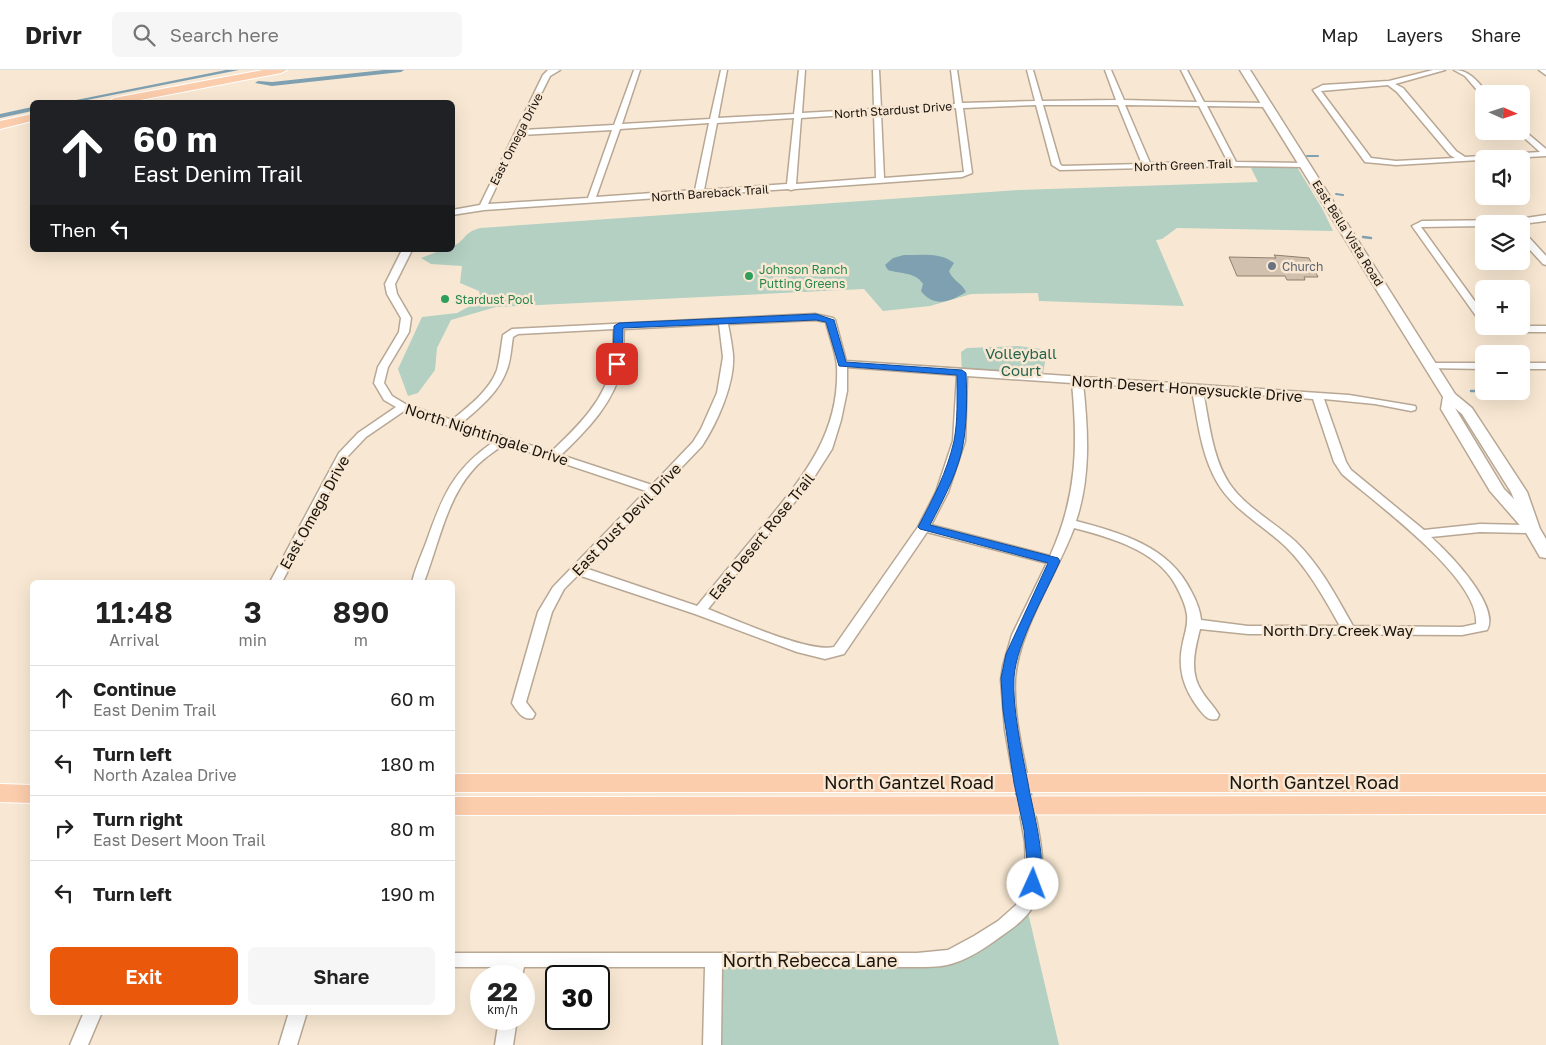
<!DOCTYPE html>
<meta charset="utf-8">
<style>
:root{--surface:#fff;--page:#f6f6f6;--text:#222;--muted:#767676;--line:#e0e0e0;--accent:#ea580c}
body{margin:0;font-family:"Golos Text",sans-serif;background:var(--page);color:var(--text);height:100vh;display:flex;flex-direction:column;font-size:19px;white-space:nowrap}
*{box-sizing:border-box;margin:0}
p{font-size:16px;color:var(--muted)}
.icon{flex:none;width:28px;height:28px;fill:none;stroke:currentColor;stroke-width:2;stroke-linecap:round;stroke-linejoin:round}
.map{position:relative;flex:1;overflow:hidden}
.drawer{position:absolute;left:30px;top:510px;width:425px;height:435px;display:flex;flex-direction:column;background:var(--surface);border-radius:8px;box-shadow:0 5px 20px #0002}
.drawer>*{flex:none}
.top-card{position:absolute;left:30px;top:30px;width:425px;height:152px;border-radius:8px;box-shadow:0 5px 20px #0002;background:#202124;color:#fff;overflow:hidden}
.needle{width:32px;rotate:93deg}
.tools{position:absolute;left:1475px;top:15px;display:grid;gap:10px}
.tools a{display:grid;place-items:center;width:55px;height:55px;border-radius:8px;background:var(--surface);box-shadow:0 5px 20px #0002;font-size:25px}
.speed{position:absolute;left:470px;top:895px;display:flex;gap:10px;font-size:25px;font-weight:700;text-align:center}
.speed>*{display:grid;place-content:center;width:65px;height:65px;border-radius:50%;background:var(--surface);box-shadow:0 5px 20px #0002;line-height:1}
.speed small{font-size:12px;font-weight:400}
.speed .limit{border:2px solid #111;border-radius:8px;background:#fff;color:#111}
.pin{position:absolute;display:grid;place-items:center;width:42px;height:42px;color:#fff;margin:-21px;border-radius:10px;box-shadow:0 2px 8px #0006}
.me{position:absolute;width:55px;margin:-28px;rotate:2deg;stroke-linejoin:round;filter:drop-shadow(0 0 4px #0008)}
.turn{display:flex;align-items:center;gap:18px;height:105px;padding:0 20px;font-size:22px}
.turn .icon{width:65px;height:65px;stroke-width:2.5}
.turn b{display:block;font-size:35px;line-height:42px}
.then{display:flex;align-items:center;height:48px;padding:0 20px;background:#0003;gap:10px;font-size:19px}
.eta{display:flex;justify-content:space-evenly;align-items:center;height:85px;text-align:center}
.eta b{font-size:30px;font-weight:600;line-height:35px}
.cta{display:flex;gap:10px;margin-top:auto;padding:10px 20px}
.cta a{flex:1;height:58px;border-radius:8px;background:var(--accent);color:#fff;font-size:20px;font-weight:600;line-height:58px;text-align:center}
.cta a+a{background:var(--page);color:var(--text)}
ul{padding:0;list-style:none}
li{display:flex;align-items:center;gap:15px;height:65px;padding:0 20px;border-top:1px solid var(--line)}
li div{flex:1}
li b{display:block;font-size:19px}
li em{font-style:normal}
header{display:flex;align-items:center;gap:30px;box-sizing:border-box;height:70px;padding:0 25px;background:var(--surface);border-bottom:1px solid var(--line)}
header strong{font-size:24px}
nav{display:flex;gap:28px;margin-inline-start:auto;font-size:18px}
.search{width:350px;height:45px;background:var(--page);display:flex;align-items:center;gap:12px;box-sizing:border-box;padding:0 18px;border-radius:8px;color:var(--muted);font-size:19px}
.map>svg:first-child{display:block}
</style>
<header>
<strong>Drivr</strong>
<div class="search"><svg class="icon" aria-label="search" viewBox="0 0 24 24"><circle cx="10" cy="10" r="6"/><path d="M15 15l6 6"/></svg>Search here</div>
<nav><a>Map</a><a>Layers</a><a>Share</a></nav>
</header>
<div class="map">
<svg width="1546" height="975" viewBox="0 0 1546 975">
<rect width="100%" height="100%" fill="#f8e8d3"/>
<path fill="#b3d0c2" d="M1250 96 1297 97 1323 140 1333 161 1177 158 1162 169 1156 170 1184 236 1039 231 1038 223 971 224 930 236 883 241 864 219 496 237 451 250 437 278 435 300 418 323 408 326 398 299 422 247 457 243 481 230 479 221 460 213 462 196 431 194 421 188 442 180H452L453 176C466 171 462 163 480 158L1019 120 1258 112Z
M1018 276 1042 279 1046 287 1042 309 962 303 961 282 967 278Z
M1026 834 1059 975H720L714 889 957 883Z"/>
<path fill="#7ea0b1" d="M904 185C921 185 941 182 954 193L949 201C953 211 962 213 966 222 950 232 934 238 921 221L923 214C916 202 900 204 888 200L885 195 893 188Z"/>
<g fill="none" stroke-linecap="round" stroke-linejoin="round">
<path stroke="#7ea0b1" stroke-width="2" d="M1307 86H1318
M1336 124 1343 125"/>
<path stroke="#7ea0b1" stroke-width="2.5" d="M1363 167 1371 168
M1471 321H1481"/>
<path fill="#7ea0b1" fill-rule="evenodd" d="M226 0H239L77 32H66Z
M384 0H404L401 2 272 16 255 13 258 11 272 12Z
M32 37V41L0 48V44Z"/>
</g>
<path fill="#d1c0ad" stroke="#8f806e" d="M1274 185 1309 188 1318 207H1304L1305 210H1287L1285 206H1237L1229 187 1276 188Z"/>
<g fill="none" stroke-linecap="round" stroke-linejoin="round">
<defs>
<path id="minor" d="M548 0H560L550 6 523 60 614 55 634 0H640L622 54 710 49 721 0H727L718 48 794 44 799 0H805L802 43 874 39 873 0H879L881 38 955 34 951 0H957L962 33 1035 31 1027 0H1033L1042 31 1116 30 1105 0H1111L1124 30 1197 32 1181 0H1187L1204 32 1267 33 1271 35 1267 37 1207 36 1236 92 1305 93 1309 95 1305 97 1233 96 1060 100 1052 95 1036 35 963 38 972 103 962 107 795 119 791 120 788 119 484 140 452 145V140L480 135 543 5ZM1043 35H1118L1142 94 1062 96 1060 94ZM1125 35 1199 36 1228 92 1150 93ZM956 38 964 102 884 108 881 43ZM874 43 876 108 796 114 801 48ZM794 48 787 114 704 120 717 53ZM709 53 695 120 596 127 620 59ZM612 60 588 128 488 134 521 65Z
M1433 0H1445L1395 14 1403 18 1456 81 1465 87 1540 82 1518 62 1521 61V58L1546 79V86L1396 95 1365 92 1313 20 1323 15 1389 11ZM1388 15 1397 22 1450 85 1455 88 1396 91 1371 88 1321 21Z
M1454 0C1470 0 1478 12 1488 24L1482 26 1465 6Z
M1539 0H1546V5Z
M1546 145V151L1521 154H1484V156L1421 157 1484 244V254L1481 253 1412 156 1422 151 1512 150Z
M1521 161 1524 162 1546 186V195L1543 194 1521 170Z
M402 180H412L395 214 397 224 411 248 409 262 388 297 384 313 392 326 407 335 452 350C469 336 489 321 497 300 500 289 501 277 503 265L512 259 815 244 833 248 835 250 846 291 1349 325 1415 336 1416 338 1415 340 1411 341 1375 334 1324 329 1346 392 1351 400 1424 460 1480 454 1532 455 1538 459 1532 463 1480 462 1431 467C1448 482 1501 536 1487 560L1462 565 1248 564 1200 559C1195 579 1189 601 1201 620 1206 629 1214 636 1219 645L1217 649C1208 651 1205 646 1199 639 1183 618 1177 598 1183 572 1185 563 1188 555 1187 545 1186 535 1180 523 1175 514 1156 480 1109 467 1074 458 1057 504 1018 561 1015 609 1013 647 1024 687 1031 725 1038 760 1051 801 1033 836 1026 849 1013 858 1000 867 985 878 966 891 947 895 937 897 927 897 917 897H722L721 975H703L705 897H524L522 906H506L507 897H452V883H917L948 880 974 866 998 851 1016 835 1023 818 1026 803 1025 772 1005 660 1001 610 1003 596 1012 565 1047 493 927 462 844 584 825 589 797 582 695 544 578 505 564 519 552 542 526 632 535 644 533 648C523 651 517 641 512 633L538 542 553 517 646 421 505 374C493 382 481 390 472 401 446 431 438 476 424 512H412C415 499 421 486 426 473 442 427 453 399 495 371L404 341 366 367 348 386 282 512H270L339 383 358 363 396 337 384 330 374 313 378 297 399 262 401 248 387 224 385 214ZM815 250 826 252C829 266 836 282 837 296 840 364 803 407 763 456 741 483 719 509 697 536L585 498 702 376C717 353 735 313 733 285 732 275 730 264 728 254ZM719 254 723 287 717 323 701 359 693 372 652 415 561 385C587 360 616 331 622 294 624 282 623 270 624 259ZM614 259C613 271 614 283 612 294 605 331 577 357 551 382L462 353C479 338 498 323 506 302 511 291 511 278 513 267L518 264ZM847 297 957 305 953 371 936 422 918 457 834 577C809 583 736 550 708 539L811 412 832 379 841 350 847 321ZM967 306 1072 313C1078 376 1077 427 1050 486L931 455 948 422 965 371ZM1083 313 1192 321C1198 352 1201 384 1217 412 1233 440 1264 456 1286 477 1309 500 1324 528 1340 556H1248L1201 550C1200 540 1196 530 1191 521 1169 476 1121 463 1076 451 1091 406 1088 359 1083 313ZM1203 321 1313 329 1334 392 1342 404C1374 432 1481 509 1476 554L1462 557 1353 556C1336 526 1320 495 1295 471 1274 452 1245 437 1229 413 1212 387 1209 351 1203 321Z
M1485 256H1546V262H1495Z
M1430 293H1484V299L1426 298 1425 296Z
M1521 293H1546V299H1521Z
M84 942H102L88 975H70Z
M289 942H307L297 975H279Z
M499 949H517L513 975H495Z"/>
<path id="tertiary" d="M1240 0H1250L1455 324 1472 338 1527 422 1540 459 1546 469V488L1540 487 1525 461 1490 421 1441 339 1443 327ZM1455 338 1462 344 1511 422 1514 429 1504 419Z"/>
<path id="primary" d="M263 0H287L281 3 130 32H108L114 28Z
M32 44V51L0 59V51Z
M452 704H1546V722H452Z
M0 714 32 715V733L0 732Z
M1546 726V744L452 745V727Z"/>
</defs>
<use href="#minor" stroke="#b7a794" stroke-width="3"/>
<use href="#tertiary" stroke="#b7a794" stroke-width="3"/>
<use href="#primary" stroke="#fff" stroke-width="2"/>
<use href="#minor" fill="#fff" fill-rule="evenodd"/>
<use href="#tertiary" fill="#fff" fill-rule="evenodd"/>
<use href="#primary" fill="#fbcdac" fill-rule="evenodd"/>
</g>
<path fill="#1a73e8" stroke="#114b97" d="M816 244 834 250 846 292 962 300 966 303C967 325 967 347 964 369 960 399 944 428 930 455L1058 488 1060 491C1045 525 1017 571 1014 607 1012 637 1022 683 1028 713 1032 738 1049 796 1038 818L1033 820 1027 818 1025 814 1027 791 1024 760 1014 713 1003 640 1001 608 1006 584 1048 493 920 459 918 457C933 429 947 402 954 371 958 350 957 327 957 305L839 296 826 252 816 250 623 258 622 294 617 297 613 294 614 256 619 253Z"/>
<circle fill="#6b7280" stroke="#f8e8d3" stroke-width="2" cx="1272" cy="196" r="5"/>
<g fill="#2e9e5b" stroke="#f8e8d3" stroke-width="2">
<circle cx="749" cy="206" r="5"/>
<circle cx="445" cy="229" r="5"/>
</g>
<g text-anchor="middle" dominant-baseline="central" stroke-width="5" stroke-linejoin="round" paint-order="stroke">
<g font-size="12" fill="#1a140d" stroke="#f8e8d3">
<text transform="translate(893 40) rotate(-4)">North Stardust Drive</text>
<text transform="translate(516 69) rotate(-63)">East Omega Drive</text>
<text transform="translate(1183 95) rotate(-2)">North Green Trail</text>
<text transform="translate(710 123) rotate(-4)">North Bareback Trail</text>
<text transform="translate(1348 163) rotate(58)">East Bella Vista Road</text>
</g>
<g font-size="12" fill="#5b616d" stroke="#f8e8d3" text-anchor="start">
<text x="1282" y="196">Church</text>
</g>
<g font-size="12" fill="#27864d" stroke="#f8e8d3" text-anchor="start">
<text x="759" y="199">Johnson Ranch<tspan x="759" dy="14">Putting Greens</tspan></text>
<text x="455" y="229">Stardust Pool</text>
</g>
<g font-size="15" fill="#26634b" stroke="#f8e8d3">
<text x="1021" y="283">Volleyball<tspan x="1021" dy="17">Court</tspan></text>
</g>
<g font-size="15" fill="#1a140d" stroke="#f8e8d3">
<text transform="translate(1187 318) rotate(4)">North Desert Honeysuckle Drive</text>
<text transform="translate(487 364) rotate(18)">North Nightingale Drive</text>
<text transform="translate(314 442) rotate(-61)">East Omega Drive</text>
<text transform="translate(626 449) rotate(-46)">East Dust Devil Drive</text>
<text transform="translate(761 466) rotate(-51)">East Desert Rose Trail</text>
<text x="1338" y="560">North Dry Creek Way</text>
</g>
<g font-size="18" fill="#1a140d" stroke="#f8e8d3">
<text x="909" y="712">North Gantzel Road</text>
<text x="1314" y="712">North Gantzel Road</text>
<text x="810" y="890">North Rebecca Lane</text>
</g>
</g>
</svg>
<div class="tools">
<a><svg class="needle" viewBox="-14 -14 28 28"><path d="M0-13l5 13h-10z" fill="#e53935"/><path d="M0 13l5-13h-10z" fill="#767676"/></svg></a>
<a><svg class="icon" aria-label="sound" viewBox="0 0 24 24"><path d="M4 9h4l5-4v14l-5-4H4zM17 9q2 3 0 6"/></svg></a>
<a><svg class="icon" aria-label="layers" viewBox="0 0 24 24"><path d="M12 4l9 5-9 5-9-5zM3 14l9 5 9-5"/></svg></a>
<a>+</a>
<a>−</a>
</div>
<div class="speed"><div>22<small>km/h</small></div><div class="limit">30</div></div>
<div class="pin" style="left:617px;top:294px;background:#d93025"><svg class="icon" aria-label="arrive" viewBox="0 0 24 24"><path d="M6 21V4h12l-3 4 3 4H6"/></svg></div>
<svg class="me" style="left:1033px;top:814px" viewBox="-20 -20 40 40"><circle r="19" fill="#fff"/><path d="M0-13L10 11 0 6-10 11z" fill="#1a73e8"/></svg>
<div class="top-card">
<div class="turn"><svg class="icon" aria-label="ahead" viewBox="0 0 24 24"><path d="M12 20V5M6 11l6-6 6 6"/></svg><div><b>60 m</b>East Denim Trail</div></div>
<div class="then">Then<svg class="icon" aria-label="left" viewBox="0 0 24 24"><path d="M17 20v-9H6M10 6l-5 5 5 5"/></svg></div>
</div>
<section class="drawer">
<div class="eta">
<div><b>11:48</b><p>Arrival</p></div>
<div><b>3</b><p>min</p></div>
<div><b>890</b><p>m</p></div>
</div>
<ul>
<li><svg class="icon" aria-label="ahead" viewBox="0 0 24 24"><path d="M12 20V5M6 11l6-6 6 6"/></svg><div><b>Continue</b><p>East Denim Trail</p></div><em>60 m</em></li>
<li><svg class="icon" aria-label="left" viewBox="0 0 24 24"><path d="M17 20v-9H6M10 6l-5 5 5 5"/></svg><div><b>Turn left</b><p>North Azalea Drive</p></div><em>180 m</em></li>
<li><svg class="icon" aria-label="right" viewBox="0 0 24 24"><path d="M7 20v-9h11M14 6l5 5-5 5"/></svg><div><b>Turn right</b><p>East Desert Moon Trail</p></div><em>80 m</em></li>
<li><svg class="icon" aria-label="left" viewBox="0 0 24 24"><path d="M17 20v-9H6M10 6l-5 5 5 5"/></svg><div><b>Turn left</b></div><em>190 m</em></li>
</ul>
<div class="cta"><a>Exit</a><a>Share</a></div>
</section>
</div>
